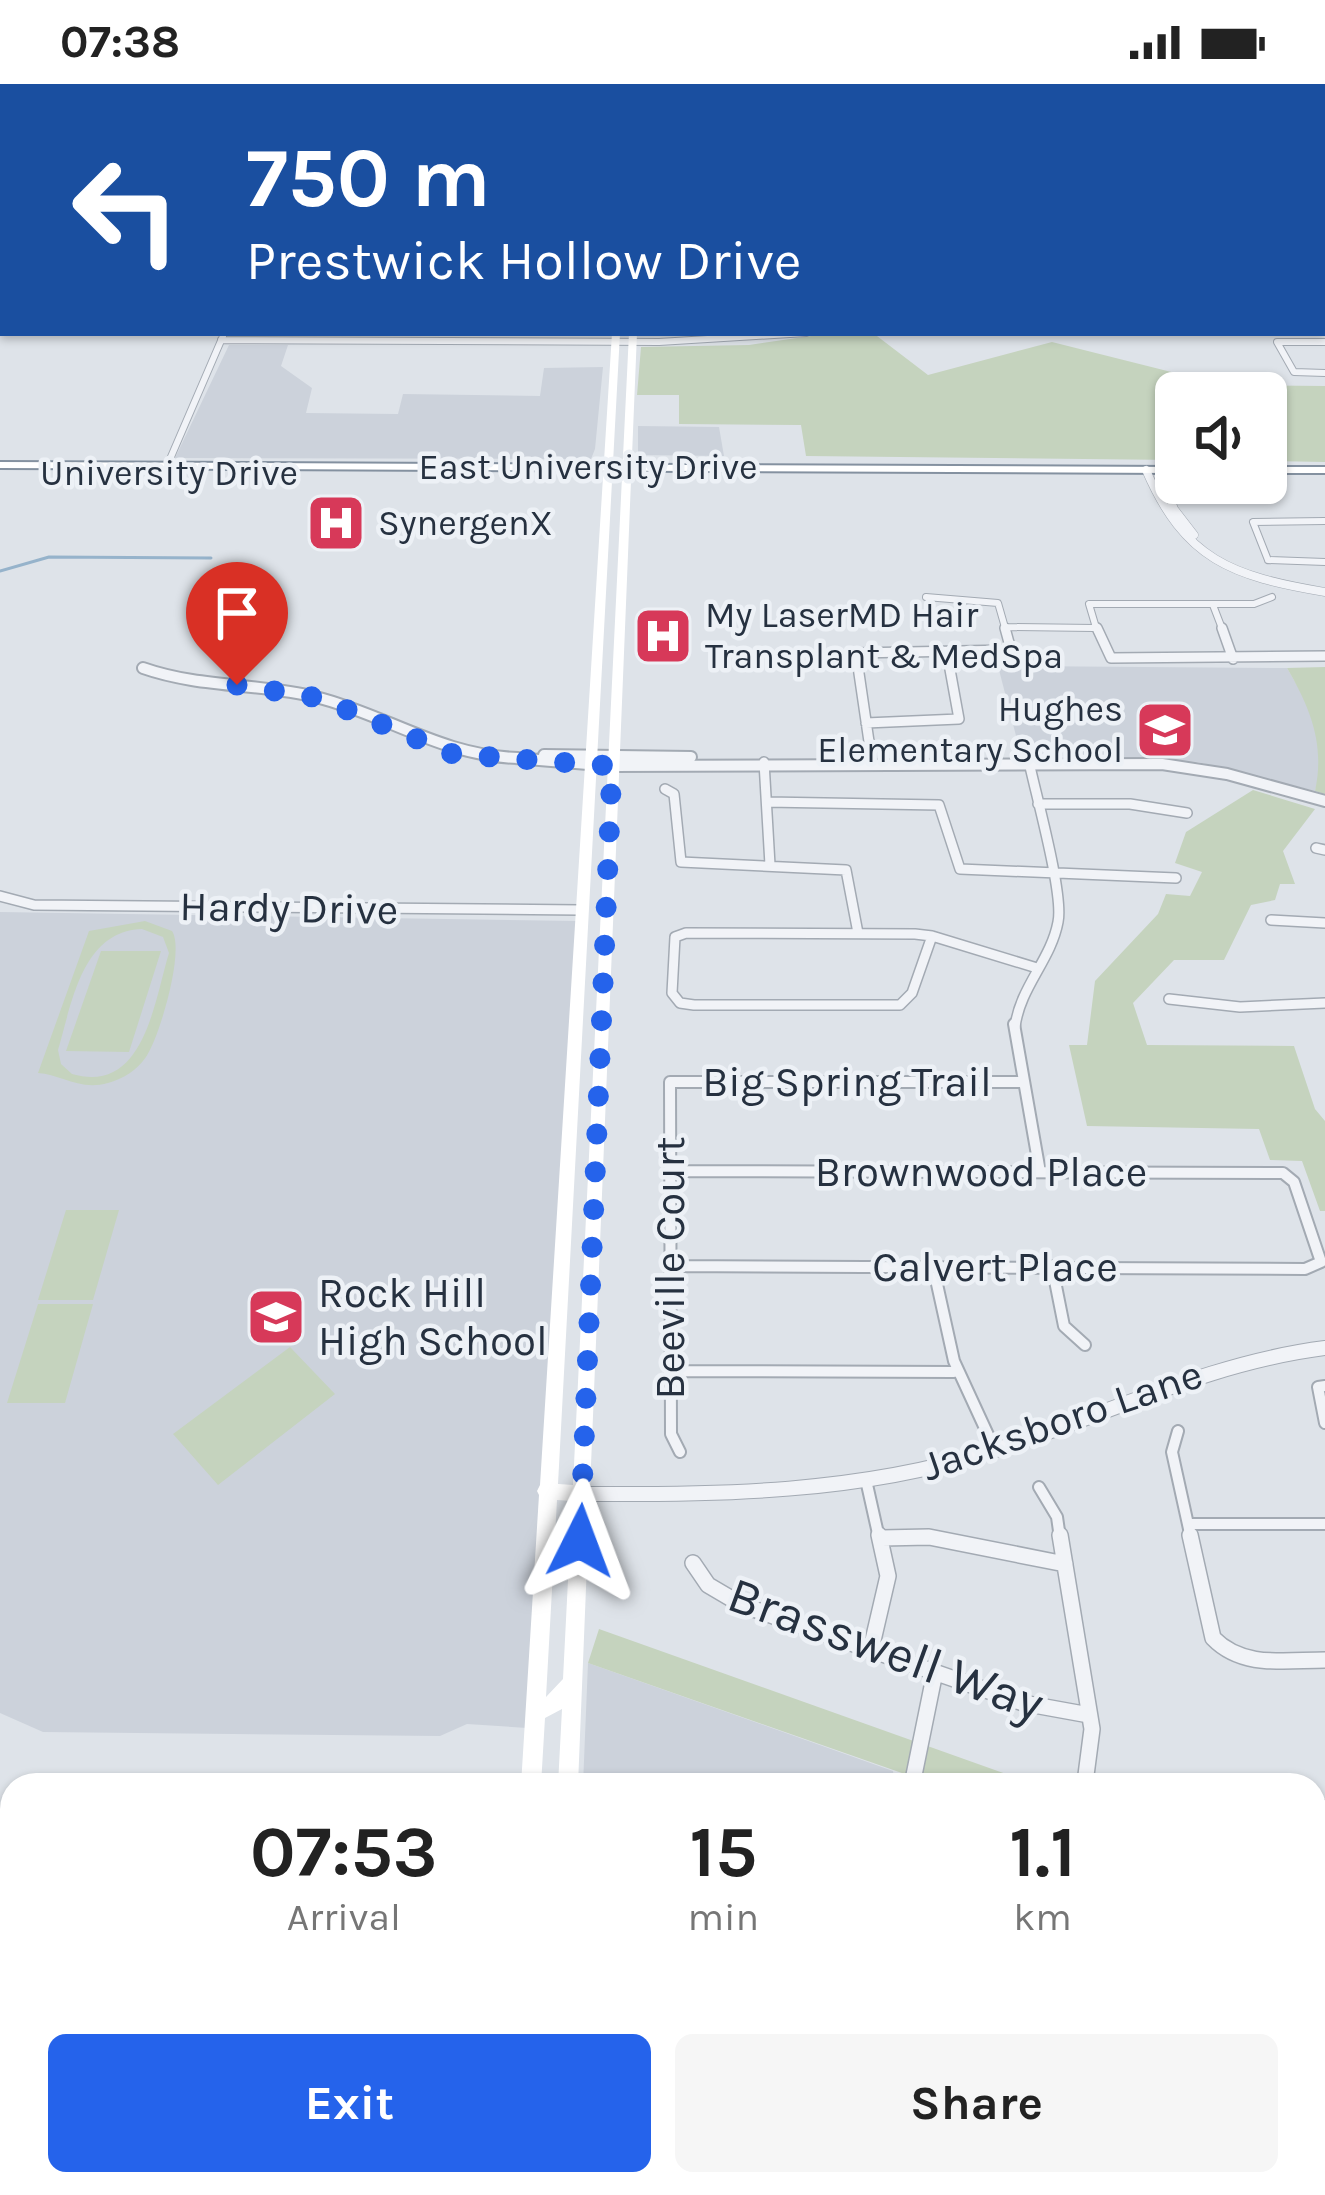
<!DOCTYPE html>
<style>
:root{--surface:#fff;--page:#f6f6f6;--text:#222;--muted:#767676;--accent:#2563eb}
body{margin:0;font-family:Karla,sans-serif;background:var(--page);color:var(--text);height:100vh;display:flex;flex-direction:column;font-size:45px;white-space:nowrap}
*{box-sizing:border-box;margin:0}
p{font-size:39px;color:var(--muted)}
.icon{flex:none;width:66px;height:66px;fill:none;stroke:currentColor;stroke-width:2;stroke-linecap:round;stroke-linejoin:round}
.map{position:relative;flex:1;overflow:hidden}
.side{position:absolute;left:0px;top:1689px;width:1326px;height:423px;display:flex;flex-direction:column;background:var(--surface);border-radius:36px 36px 0 0;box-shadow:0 3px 9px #0004}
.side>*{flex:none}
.banner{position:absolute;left:0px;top:0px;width:1326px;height:252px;box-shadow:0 3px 9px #0004;background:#1a4fa0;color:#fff;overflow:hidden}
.fabs{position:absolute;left:1155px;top:288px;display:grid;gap:24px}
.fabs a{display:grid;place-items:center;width:132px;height:132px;border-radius:18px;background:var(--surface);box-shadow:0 3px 9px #0004;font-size:60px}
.pin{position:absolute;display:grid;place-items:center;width:102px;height:102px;color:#fff;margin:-123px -51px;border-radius:50% 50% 50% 0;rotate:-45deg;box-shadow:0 0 12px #0007}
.pin .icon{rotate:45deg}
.me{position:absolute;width:132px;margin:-66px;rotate:3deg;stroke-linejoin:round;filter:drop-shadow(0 0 9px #0008)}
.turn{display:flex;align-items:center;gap:42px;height:252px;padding:0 48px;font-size:54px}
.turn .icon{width:156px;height:156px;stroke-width:2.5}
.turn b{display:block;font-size:84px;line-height:102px}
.eta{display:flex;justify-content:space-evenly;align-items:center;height:204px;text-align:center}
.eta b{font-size:72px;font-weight:700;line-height:84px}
.cta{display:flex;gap:24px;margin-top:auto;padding:24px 48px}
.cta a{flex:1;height:138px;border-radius:18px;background:var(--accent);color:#fff;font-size:48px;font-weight:700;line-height:138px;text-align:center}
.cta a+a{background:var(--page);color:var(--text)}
.status{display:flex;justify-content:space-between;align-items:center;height:84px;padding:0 60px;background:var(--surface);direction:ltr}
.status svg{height:33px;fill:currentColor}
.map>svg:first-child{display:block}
</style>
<div class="status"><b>07:38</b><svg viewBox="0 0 49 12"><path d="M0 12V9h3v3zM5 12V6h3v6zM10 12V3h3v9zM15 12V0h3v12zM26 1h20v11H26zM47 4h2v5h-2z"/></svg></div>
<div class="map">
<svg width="1325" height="2111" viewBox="0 0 1325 2111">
<rect width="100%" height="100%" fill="#dee3e9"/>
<path fill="#ccd2db" d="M229 261H288L281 282 312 304 306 329 398 330 403 310 540 312 544 284 603 283 595 365 591 375 175 374Z
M638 342 719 343 724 372 638 371Z
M998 582 1287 584 1308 620 1324 676 1315 707 1198 678 1021 671Z
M0 828 577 837 527 1644 467 1640 440 1652 43 1648 0 1629Z
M588 1579 893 1687 895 1701H583Z
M567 2100H927L928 2111H567Z"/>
<path fill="#c5d3be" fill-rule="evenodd" d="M832 249H873L928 291 1052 258 1223 301 1325 302V378L1266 377V309H1176V376L806 372 801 341 679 340V311H637L641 263 749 261Z
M1325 583V710L1315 707C1325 661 1311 625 1287 584Z
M1253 706 1315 725 1283 767 1295 800H1280L1275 816 1251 821 1224 876H1174L1133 919 1147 961 1294 962 1315 1025 1325 1037V1127H1320L1302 1077 1270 1076 1259 1045 1087 1042 1069 961H1087L1095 897 1158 830 1166 810 1190 812 1202 788 1175 779 1186 748Z
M145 837 172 847C185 866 160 952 146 973 137 986 123 995 108 999 79 1007 60 990 38 989L89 847ZM142 845 163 853 169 869C154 918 144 1011 72 990L61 980 58 966C72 919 82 847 142 845Z
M101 867H161L129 968 66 967Z
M66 1126H119L93 1216H38Z
M38 1220H93L65 1319H7Z
M290 1263 335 1310 218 1401 173 1350Z
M599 1545 1037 1701H920L919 1695 588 1579Z"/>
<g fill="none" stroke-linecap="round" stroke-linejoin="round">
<path stroke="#96b3cb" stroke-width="3" d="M0 487 49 473 211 474"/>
<defs>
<path id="minor-far4" d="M569 0 642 1
M347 3H426
M461 3 465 0
M0 183 3 179"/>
<path id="minor-far3" d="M221 256 659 258 806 249
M1325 258H1277L1294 288 1325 289
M164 389 223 252
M1268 476 1253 438 1325 437
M1268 476 1325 478
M926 513 998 519 1006 547
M1213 521 1223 547
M1007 543 1094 544
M1097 547 1089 520H1254L1272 513"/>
<path id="minor-far2" d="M1097 544 1111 574 1325 572
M1222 544 1233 575
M866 639 959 635 947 569
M764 678 770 781
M872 678 856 569 1011 566 1005 544
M665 705 674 710 681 778 846 786 858 849
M767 718 939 721 960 785 1176 794
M1038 720H1130L1187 729
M1316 764 1325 766
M0 812 34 821 580 826
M1271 836 1325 839
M686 849 915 850 932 852 912 909 900 921H694L680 919 672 909 675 853Z
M932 852 1037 884
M1169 915 1240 923 1325 919
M1015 943C1020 903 1051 876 1058 838 1064 811 1036 711 1029 678"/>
<path id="minor-far1" d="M1014 940 1040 1088
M670 1087 1283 1089 1294 1098 1321 1178 1305 1185 670 1182
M933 1182 954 1277 995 1366
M1052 1182 1064 1242 1085 1261
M670 1287 954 1288
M1325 1302 1318 1303 1325 1339
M1178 1347 1172 1368 1191 1454
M680 1368 671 1350 670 998H1023
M866 1396 879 1454
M1039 1403 1057 1433 1060 1454
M1188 1440H1325
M883 1454H933"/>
<path id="minor" d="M1060 1451 1092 1645 1086 1691
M1190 1451 1213 1554C1243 1585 1286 1576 1325 1576
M882 1454 929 1453 1065 1480
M693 1479 708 1501 742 1521 1023 1619 1089 1631
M871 1565 888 1492 879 1451
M912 1701 935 1588
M1314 1724H1325
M1314 2002 1325 2051
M1018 2111 1019 2100"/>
<path id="tertiary-far3" d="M1058 0H1070
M1087 0 1232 3
M972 3 998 0"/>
<path id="tertiary-far2" d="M1146 386C1185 476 1231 492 1325 508
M1160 386 1174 425 1194 451"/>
<path id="tertiary-far1" d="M143 584C200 604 259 599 316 613 387 631 442 672 518 674
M544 671 691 673
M515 674 612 682 1162 680 1227 690 1325 717"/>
<path id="tertiary" d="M582 1410C720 1411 859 1409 992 1367 1105 1332 1207 1279 1325 1264"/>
<path id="trunk" d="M0 378 1176 383V389L0 384Z
M1266 383H1325V389H1266Z"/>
</defs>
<use href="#minor-far4" stroke="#a3aab3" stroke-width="6"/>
<use href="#minor-far3" stroke="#a3aab3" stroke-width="8"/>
<use href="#minor-far2" stroke="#a3aab3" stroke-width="12"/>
<use href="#minor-far1" stroke="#a3aab3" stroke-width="14"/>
<use href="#minor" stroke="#a3aab3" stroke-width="18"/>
<use href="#tertiary-far3" stroke="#a3aab3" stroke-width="8"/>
<use href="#tertiary-far2" stroke="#a3aab3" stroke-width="9"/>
<use href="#tertiary-far1" stroke="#a3aab3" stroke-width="14"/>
<use href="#tertiary" stroke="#a3aab3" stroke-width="16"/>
<use href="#trunk" stroke="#8491a0" stroke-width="4"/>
<use href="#minor-far4" stroke="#f1f3f7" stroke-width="4.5"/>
<use href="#minor-far3" stroke="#f1f3f7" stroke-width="6"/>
<use href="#minor-far2" stroke="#f1f3f7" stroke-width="9"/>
<use href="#minor-far1" stroke="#f1f3f7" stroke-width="10"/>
<use href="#minor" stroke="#f1f3f7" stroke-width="15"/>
<use href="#tertiary-far3" stroke="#f1f3f7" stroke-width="6"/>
<use href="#tertiary-far2" stroke="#f1f3f7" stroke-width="8"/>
<use href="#tertiary-far1" stroke="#f1f3f7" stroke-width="10"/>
<use href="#tertiary" stroke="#f1f3f7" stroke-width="14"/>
<path fill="#fff" fill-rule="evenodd" d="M626 0H632L631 3H625Z
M639 0H645V3H639Z
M612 249H620L558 1400 573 1401 629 249H637L578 1701H558L562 1625 545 1634 541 1701H521L539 1411 537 1407 540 1401ZM557 1416 572 1417 563 1595 546 1613Z
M499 2100H523L522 2111H498Z
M541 2100H565L564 2111H540Z"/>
<use href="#trunk" fill="#fff" fill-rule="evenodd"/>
</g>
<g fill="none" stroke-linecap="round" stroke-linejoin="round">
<path stroke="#2563eb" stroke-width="21" stroke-dasharray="0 37.8" d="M237 601 319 614 453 670 612 682 580 1457"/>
</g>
<defs>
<symbol id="hospital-square" viewBox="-11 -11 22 22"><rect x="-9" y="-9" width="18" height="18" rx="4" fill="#d73959" stroke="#edf1f6"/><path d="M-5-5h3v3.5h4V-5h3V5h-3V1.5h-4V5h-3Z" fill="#fff"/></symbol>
<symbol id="school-square" viewBox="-11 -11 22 22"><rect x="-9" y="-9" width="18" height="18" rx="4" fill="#d73959" stroke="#edf1f6"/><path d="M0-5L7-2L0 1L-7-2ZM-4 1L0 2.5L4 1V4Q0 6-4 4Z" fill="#fff"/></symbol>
</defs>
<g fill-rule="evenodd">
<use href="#hospital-square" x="303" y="406" width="66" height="66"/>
<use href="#hospital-square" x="630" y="519" width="66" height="66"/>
<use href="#school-square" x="1132" y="613" width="66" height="66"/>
<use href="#school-square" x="243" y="1200" width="66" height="66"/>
</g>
<g text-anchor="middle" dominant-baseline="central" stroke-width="9" stroke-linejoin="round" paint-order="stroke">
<g font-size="36" fill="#263140" stroke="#edf1f6">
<text x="588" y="383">East University Drive</text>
<text x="169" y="389">University Drive</text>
</g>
<g font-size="36" fill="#263140" stroke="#edf1f6" text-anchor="start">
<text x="378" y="439">SynergenX</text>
<text x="705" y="531">My LaserMD Hair<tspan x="705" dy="41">Transplant &amp; MedSpa</tspan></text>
<text x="1123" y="625" text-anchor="end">Hughes<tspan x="1123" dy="41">Elementary School</tspan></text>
</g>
<g font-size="42" fill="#263140" stroke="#edf1f6">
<text transform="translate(289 824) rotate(1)">Hardy Drive</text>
<text x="847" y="998">Big Spring Trail</text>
<text x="981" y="1088">Brownwood Place</text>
<text x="995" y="1183">Calvert Place</text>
<text transform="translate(670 1184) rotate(-90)">Beeville Court</text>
<text transform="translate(1062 1336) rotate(-19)">Jacksboro Lane</text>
</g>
<g font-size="42" fill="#263140" stroke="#edf1f6" text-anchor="start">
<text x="318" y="1209">Rock Hill<tspan x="318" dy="48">High School</tspan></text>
</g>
<g font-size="51" fill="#263140" stroke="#edf1f6">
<text transform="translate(886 1565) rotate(20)">Brasswell Way</text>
</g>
</g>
</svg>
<div class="fabs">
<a><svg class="icon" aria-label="sound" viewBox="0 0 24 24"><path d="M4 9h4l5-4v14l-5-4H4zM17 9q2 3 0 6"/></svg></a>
</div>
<div class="pin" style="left:237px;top:601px;background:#d93025"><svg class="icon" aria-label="arrive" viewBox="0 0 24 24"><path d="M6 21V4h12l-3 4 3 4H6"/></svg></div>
<svg class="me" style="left:580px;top:1457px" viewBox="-20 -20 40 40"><path d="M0-17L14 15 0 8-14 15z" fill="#2563eb" stroke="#fff" stroke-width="4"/></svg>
<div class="banner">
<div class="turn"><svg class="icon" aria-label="left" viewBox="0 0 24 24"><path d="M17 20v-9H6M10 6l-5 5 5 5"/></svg><div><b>750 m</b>Prestwick Hollow Drive</div></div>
</div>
<section class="side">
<div class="eta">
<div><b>07:53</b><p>Arrival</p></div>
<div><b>15</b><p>min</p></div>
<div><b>1.1</b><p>km</p></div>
</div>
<div class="cta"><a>Exit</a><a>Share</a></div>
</section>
</div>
